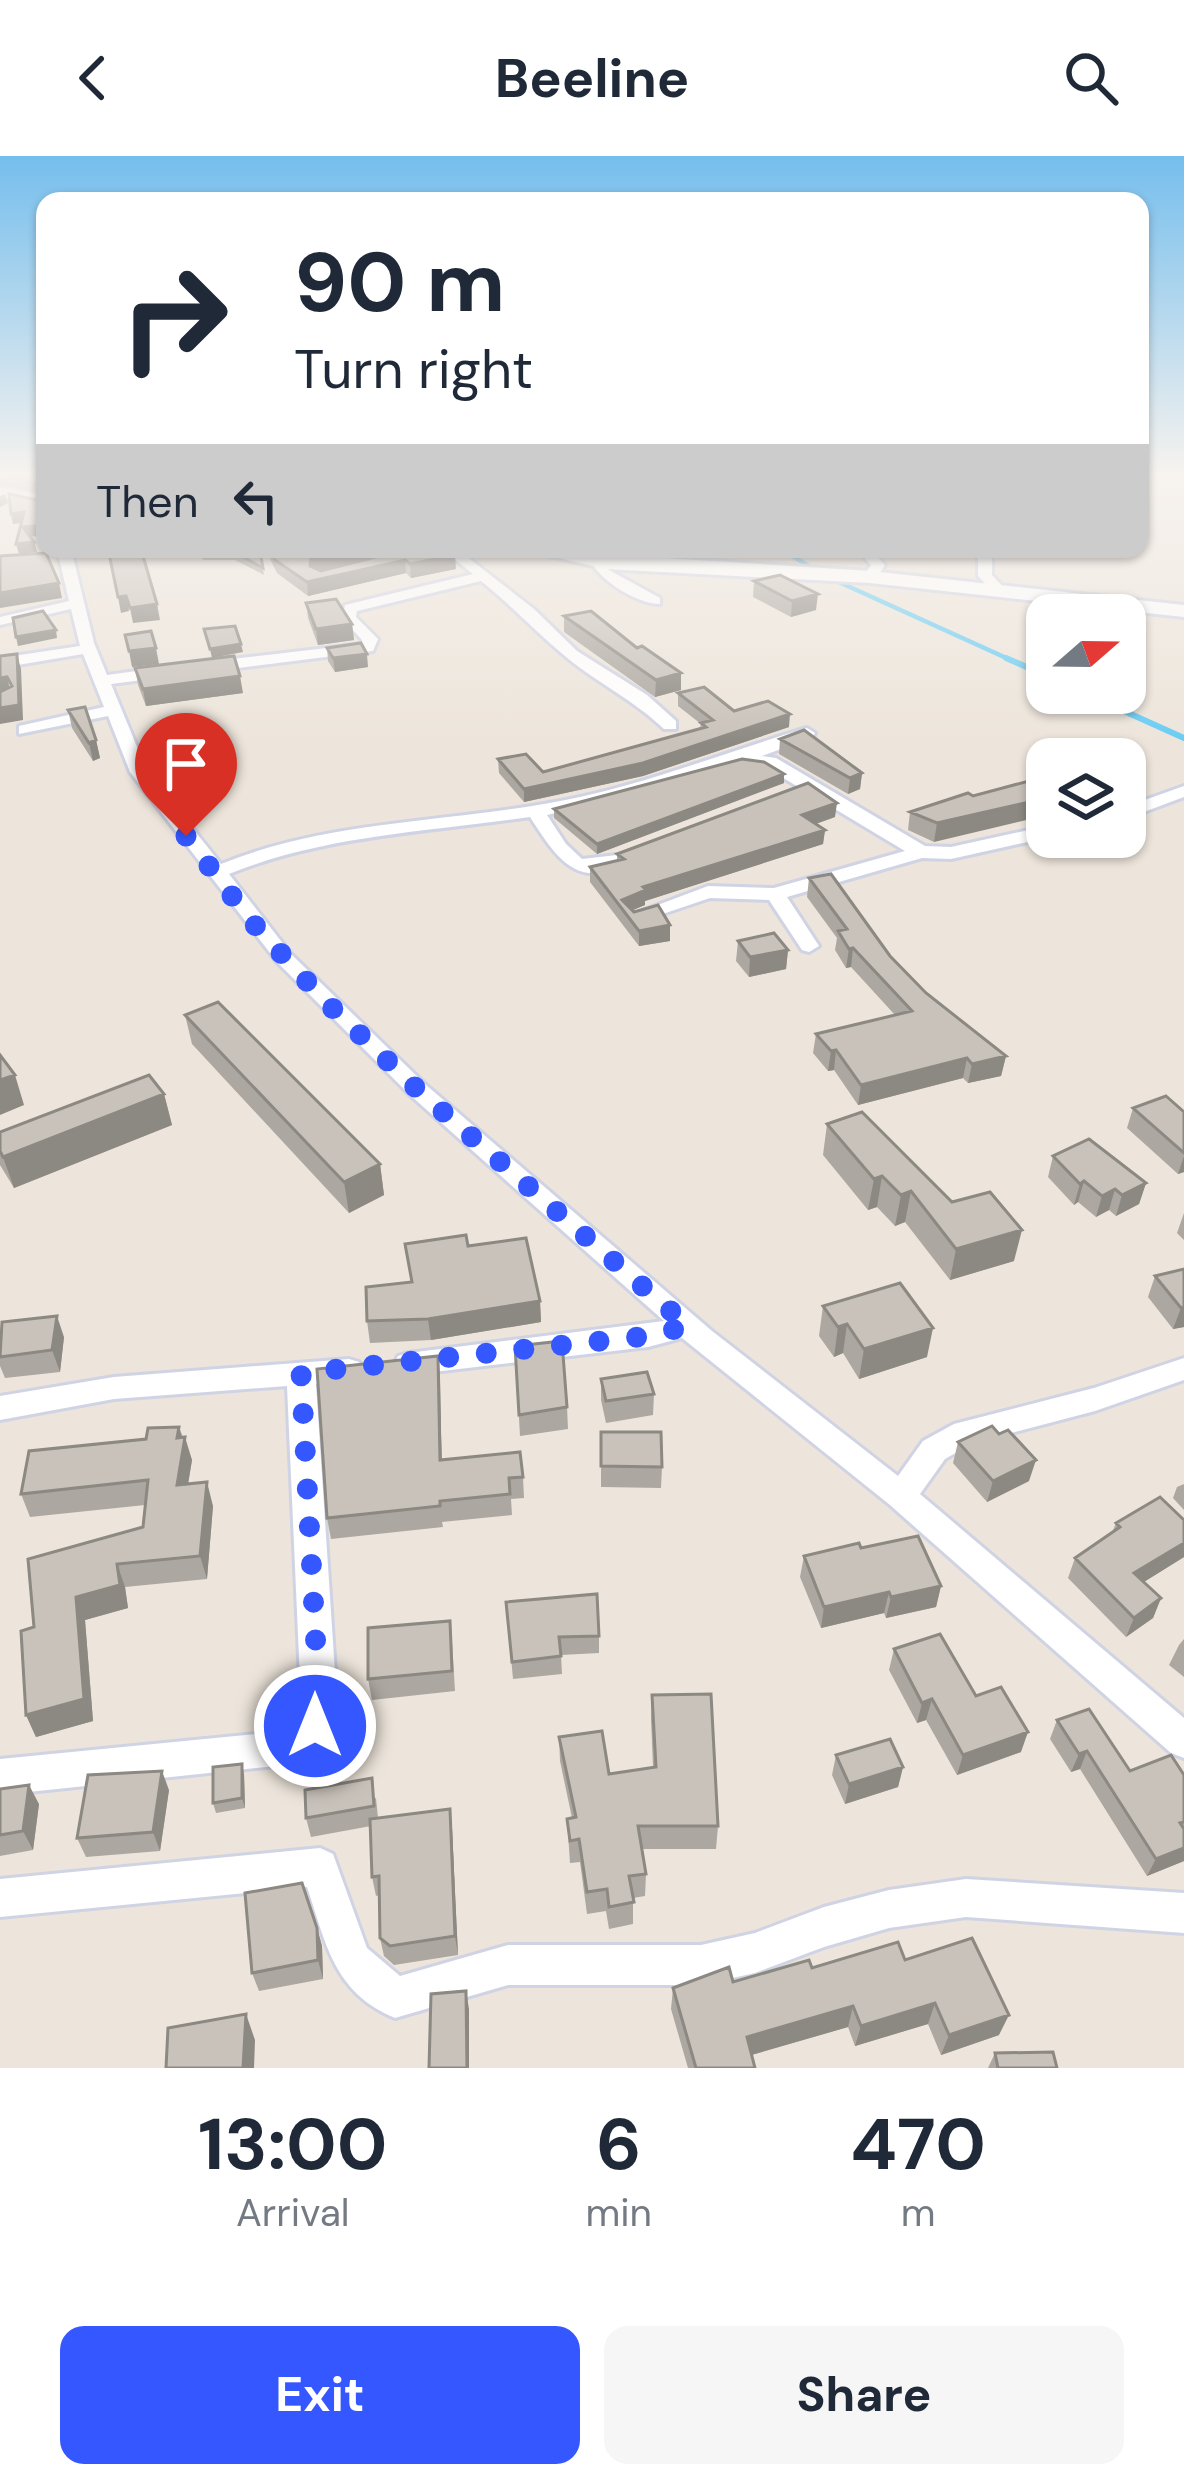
<!DOCTYPE html>
<style>
:root{--surface:#fff;--page:#f6f6f7;--text:#1f2937;--muted:#747a83;--accent:#3557ff}
body{margin:0;font-family:"DM Sans",sans-serif;background:var(--page);color:var(--text);height:100vh;display:flex;flex-direction:column;font-size:45px;white-space:nowrap}
*{box-sizing:border-box;margin:0}
p{font-size:39px;color:var(--muted)}
.icon{flex:none;width:66px;height:66px;fill:none;stroke:currentColor;stroke-width:2;stroke-linecap:round;stroke-linejoin:round}
.map{position:relative;height:1912px;overflow:hidden}
.details{display:flex;flex-direction:column;background:var(--surface);flex:1}
.details>*{flex:none}
.banner{position:absolute;left:36px;top:36px;width:1113px;height:366px;border-radius:24px;box-shadow:0 3px 9px #0004;background:#fff;color:var(--text);overflow:hidden}
.needle{width:78px;rotate:70deg}
.tools{position:absolute;left:1026px;top:438px;display:grid;gap:24px}
.tools a{display:grid;place-items:center;width:120px;height:120px;border-radius:24px;background:var(--surface);box-shadow:0 3px 9px #0004;font-size:60px}
.pin{position:absolute;display:grid;place-items:center;width:102px;height:102px;color:#fff;margin:-123px -51px;border-radius:50% 50% 50% 0;rotate:-45deg;box-shadow:0 0 12px #0007}
.pin .icon{rotate:45deg}
.me{position:absolute;width:132px;margin:-66px;rotate:0deg;stroke-linejoin:round;filter:drop-shadow(0 0 9px #0008)}
.turn{display:flex;align-items:center;gap:42px;height:252px;padding:0 60px;font-size:54px}
.turn .icon{width:156px;height:156px;stroke-width:2.5}
.turn b{display:block;font-size:84px;line-height:102px}
.then{display:flex;align-items:center;height:114px;padding:0 60px;background:#0003;gap:24px;font-size:45px}
.eta{display:flex;justify-content:space-evenly;align-items:center;height:204px;text-align:center}
.eta b{font-size:72px;font-weight:700;line-height:84px}
.primary-button{display:flex;gap:24px;margin-top:auto;padding:24px 60px}
.primary-button a{flex:1;height:138px;border-radius:24px;background:var(--accent);color:#fff;font-size:48px;font-weight:700;line-height:138px;text-align:center}
.primary-button a+a{background:var(--page);color:var(--text)}
header{display:flex;justify-content:space-between;align-items:center;height:156px;padding:0 60px;background:var(--surface);font-size:54px;font-weight:700}
.map>svg:first-child{display:block}
</style>
<header><svg class="icon" aria-label="back" viewBox="0 0 24 24"><path d="M15 5l-7 7 7 7"/></svg>Beeline<svg class="icon" aria-label="search" viewBox="0 0 24 24"><circle cx="10" cy="10" r="6"/><path d="M15 15l6 6"/></svg></header>
<div class="map">
<svg width="1184" height="1912" viewBox="0 0 1184 1912">
<rect width="100%" height="100%" fill="#ede5db"/>
<g fill="none" stroke-linecap="round" stroke-linejoin="round">
<path stroke="#68ccf4" stroke-width="4.5" d="M782 393 816 415
M830 422 1013 505"/>
<path stroke="#68ccf4" stroke-width="6" d="M1006 502 1047 520
M1084 537 1184 582"/>
<defs>
<path id="street" d="M57 393H71L94 487 107 519 166 511 174 516 166 521 111 528 147 615 221 708C324 666 435 667 544 648 635 633 719 598 807 572L815 577 813 581 762 600 776 602 925 690 951 691 1047 670 1050 681 951 703 922 702 787 741 819 790 809 796 802 794 769 744 710 742 636 767 626 761 708 730 774 732 905 695 765 611 741 607 648 635 547 659 566 688 582 703 617 699 627 705C578 738 554 698 530 661 428 676 325 679 229 718L291 798 426 929 712 1175 898 1320 923 1285 954 1268 1094 1232 1184 1202V1224L1095 1255 973 1287 945 1303 920 1338 1184 1562V1602L1171 1597 890 1349 682 1182 648 1191 408 1219 398 1216 394 1208 398 1200 408 1197 664 1165 410 939 277 806 130 616 108 560 19 578V570L104 551 83 498 0 512V502L80 490 71 453 0 469V461L69 445Z
M442 393H457L534 453 577 495 647 539 676 565V573H664C634 544 597 527 565 500 536 476 510 448 481 425L357 455 356 461 378 483 373 495 206 516 198 511 206 506 361 488 362 484 342 462 345 449 473 418Z
M613 393H630L606 407 609 414 660 442V448C638 448 602 426 591 406Z
M856 393H870L885 409 875 424 863 421 871 409Z
M978 393H992V419L1006 434 1004 437H994L978 420Z
M1184 630V641L1125 663V651Z
M349 1203 359 1206 363 1214 359 1222 316 1228 337 1547C332 1575 323 1597 295 1608L0 1639V1603L286 1575 299 1562 301 1547 287 1230 114 1243 0 1264V1240L114 1221Z
M320 1692 333 1698 367 1792 400 1820 508 1789H701L755 1777 824 1751 889 1734 966 1723 1184 1737V1777L966 1761 889 1772 824 1791 755 1817 701 1829H508L395 1862C334 1837 326 1788 307 1731L0 1761V1723Z"/>
<path id="secondary" d="M0 331 45 340V350L0 341Z
M520 393 870 415 1184 449V461L870 427 606 413Z"/>
</defs>
<use href="#street" stroke="#d0d3e3" stroke-width="6"/>
<use href="#secondary" stroke="#d0d3e3" stroke-width="6"/>
<use href="#street" fill="#fff" fill-rule="evenodd"/>
<use href="#secondary" fill="#fff" fill-rule="evenodd"/>
</g>
<path fill="#aca7a0" d="M0 321H45V379L30 381 34 386 37 396 19 398 22 367 13 368 11 358 42 345 44 339 0 328Z
M187 393H254L260 395 264 419 235 404H204Z
M269 393H405L319 414 321 415 407 393 456 413 411 422 406 417 308 440 277 417 270 403Z
M655 393H684L677 398Z
M754 425 816 454 791 461 753 441Z
M306 447 352 468 354 484 318 489 308 462Z
M564 460 681 534 655 541 564 476Z
M327 492 368 511 335 516 328 505Z
M135 512 243 537 146 550 138 529Z
M678 537 789 571 643 620 524 646 499 617 498 603 543 616 700 572 701 568 678 550Z
M68 554 96 584 100 602 93 605 72 572Z
M780 583 862 617 860 633 848 638 779 598Z
M784 618V627L597 698 554 662V653Z
M973 640 934 686 908 674 910 656Z
M835 661 816 668 825 674 823 688 645 745V749L633 754 670 769V785L639 790 590 726V711L617 705V698Z
M809 722 926 837 1006 900 1001 920 968 927 963 922 858 949 834 914 828 915 813 897 816 878 895 859 851 811 846 812 835 794 837 782 807 741Z
M738 785 788 794 786 813 749 821 736 805Z
M185 859 380 1008 384 1039 349 1057 192 888Z
M164 938 172 969 14 1032 0 1009V976Z
M1133 952 1184 956V1016L1178 1018 1127 972Z
M827 968 952 1046 1014 1105 950 1124 905 1066 895 1070 877 1051 868 1054 823 999Z
M1053 1000 1146 1027 1139 1048 1116 1060 1109 1054 1096 1061 1078 1046 1074 1049 1048 1021Z
M1184 1057V1084L1177 1077Z
M405 1088 468 1090 540 1145 541 1166 431 1184 370 1187 367 1165 411 1126Z
M1184 1113V1171L1173 1173 1148 1141 1155 1120Z
M823 1150 927 1201 859 1223 843 1197 834 1201 819 1180Z
M0 1180 64 1181 60 1216 5 1222 0 1210Z
M515 1190 567 1251 568 1273 520 1280Z
M438 1200 442 1304 523 1321 524 1342 511 1343 512 1359 442 1366 443 1371 331 1383 327 1362Z
M601 1223 654 1238 653 1259 606 1267 601 1244Z
M179 1271 192 1304 188 1328 213 1350 207 1423 125 1431 128 1452 85 1464 93 1565 36 1581 26 1559 34 1471 143 1371 145 1349 30 1361 21 1338 146 1283Z
M601 1276 662 1311 661 1332 601 1331Z
M999 1278 1029 1325 987 1346 953 1307 958 1286Z
M1184 1328V1354L1173 1342 1177 1331Z
M1184 1364V1401L1144 1426 1161 1442 1153 1462 1126 1481 1068 1422 1075 1402 1112 1377 1116 1367Z
M861 1392 941 1430 936 1451 886 1462 884 1457 821 1472 800 1421 804 1400Z
M506 1446 599 1480V1497L561 1499 562 1518 513 1523Z
M1184 1483V1521L1169 1509 1179 1489Z
M452 1485 455 1535 372 1544 368 1523Z
M894 1493 976 1540 1021 1596 957 1619 926 1564 917 1567 889 1514Z
M652 1539 718 1670 716 1693H642L646 1718 645 1740 633 1742V1768L609 1773 606 1755 587 1758 580 1706 570 1707 567 1663 572 1662 560 1605 559 1581 609 1618 653 1611 651 1563Z
M1057 1564 1130 1615 1184 1619V1705L1147 1720 1080 1613 1071 1616 1050 1583Z
M836 1599 903 1611 898 1631 845 1648 832 1619Z
M244 1618 245 1652 216 1657 213 1647Z
M0 1633 39 1648 33 1694 0 1700Z
M169 1634 160 1695 86 1701 77 1682Z
M376 1642 378 1662 452 1673 458 1799 394 1809 384 1800 380 1782 379 1739 376 1740 372 1721 371 1670 311 1681 306 1662Z
M317 1772 322 1790 323 1823 259 1835 252 1817Z
M905 1804 999 1879 941 1899 928 1868 855 1890 848 1871 752 1899 755 1912H688L671 1853 673 1832 733 1826 812 1812Z
M995 1897 1057 1912H988Z"/>
<path fill="#8c8882" d="M5 338 8 347 0 351V340Z
M24 356 27 366 13 368 11 358Z
M45 369V379L25 381 23 371Z
M34 386 37 396 19 398 16 388Z
M350 393H405L313 416 310 410 311 402Z
M455 399 456 413 411 422 410 408Z
M405 404 406 417 308 440 307 426Z
M59 427 62 442 0 452V437Z
M818 438 816 454 791 461 792 445Z
M126 440 129 455 121 457 118 441Z
M157 448 160 464 133 467 130 452Z
M352 468 354 484 318 489 316 473Z
M56 474 57 482 18 490 16 481Z
M241 488 243 496 212 502 210 493Z
M156 492 159 508 132 511 129 495Z
M17 498 21 513 23 564 0 568V552L19 549Z
M367 498 368 511 335 516 333 502Z
M681 517V534L655 541 656 524Z
M240 520 243 537 146 550 143 533Z
M7 521 11 537 0 538V522Z
M790 558 789 571 643 620 524 646V633Z
M96 584 100 602 93 605 89 587Z
M862 617 860 633 848 638 850 622Z
M784 618V627L597 698V688Z
M1047 642V659L934 686 937 667Z
M837 647 835 661 801 673 802 659Z
M825 674 823 688 645 745V749L626 757 622 744 643 731Z
M670 769V785L639 790V775Z
M853 792 851 811 846 812 849 793Z
M788 794 786 813 749 821 750 801Z
M836 894 834 914 828 915 831 895Z
M1006 900 1001 920 968 927 972 908Z
M967 902 963 922 858 949 861 929Z
M15 919 24 949 0 959V924Z
M164 938 172 969 14 1032 3 1001Z
M1184 1000V1016L1178 1018Z
M380 1008 384 1039 349 1057 344 1026Z
M882 1020 877 1051 868 1054 874 1023Z
M1084 1025 1078 1046 1074 1049 1080 1028Z
M1146 1027 1139 1048 1116 1060 1122 1039Z
M1115 1033 1109 1054 1096 1061 1102 1040Z
M911 1035 905 1066 895 1070 901 1039Z
M1022 1074 1014 1105 950 1124 956 1093Z
M540 1145 541 1166 431 1184 428 1163Z
M1184 1151V1171L1173 1173 1181 1152Z
M57 1160 64 1181 60 1216 52 1194Z
M847 1168 843 1197 834 1201 838 1171Z
M933 1172 927 1201 859 1223 864 1193Z
M438 1200 440 1221 442 1325 440 1304Z
M179 1271 184 1290 185 1281 192 1304 184 1352 177 1329V1282Z
M1036 1304 1029 1325 987 1346 993 1325Z
M207 1326 213 1350 207 1423 200 1400Z
M1184 1387V1401L1126 1437 1134 1417Z
M117 1408 125 1431 128 1452 85 1464 93 1565 36 1581 26 1559 76 1441Z
M941 1430 936 1451 886 1462 891 1441Z
M889 1436 884 1457 821 1472 824 1451Z
M1161 1442 1153 1462 1126 1481 1134 1462Z
M932 1543 926 1564 917 1567 922 1547Z
M1028 1576 1021 1596 957 1619 963 1599Z
M1087 1595 1080 1613 1071 1616 1079 1598Z
M242 1608 244 1618 245 1652 242 1642Z
M903 1611 898 1631 845 1648 849 1628Z
M162 1615 169 1634 160 1695 153 1676Z
M29 1629 39 1648 33 1694 23 1675Z
M450 1653 452 1673 458 1799 455 1780Z
M1184 1692V1705L1147 1720 1156 1703Z
M317 1772 322 1790 323 1823 318 1804Z
M466 1835 469 1853V1912H467Z
M935 1847 928 1868 855 1890 861 1870Z
M853 1850 848 1871 744 1901 747 1881Z
M246 1858 255 1884 254 1912H243Z
M1009 1859 999 1879 941 1899 949 1879Z"/>
<path fill="#c8c2ba" stroke="#8c8882" stroke-width="3" d="M8 321H45V330Z
M45 337V369L23 371 34 386 16 388 24 356 11 358 9 338 42 345Z
M108 393H141L157 448 130 452 126 440 118 441Z
M198 393H254L260 395 263 412 234 396H203Z
M270 393H350L311 402 310 410 321 415 407 393H446L455 399 410 408 405 404 307 426 275 404Z
M46 397 59 427 0 437V400Z
M780 419 818 438 792 445 754 425Z
M336 443 352 468 316 473 306 447Z
M43 455 56 474 16 481 13 462Z
M591 455 637 492 642 490 681 517 656 524 564 460Z
M235 470 241 488 210 493 204 473Z
M151 475 156 492 129 495 125 479Z
M361 487 367 498 333 502 327 492Z
M17 498 19 549 0 552V536L12 530 7 521 0 522V500Z
M234 500 240 520 143 533 135 512Z
M704 531 734 555 768 545 790 558 643 607 524 633 498 603 526 598 543 616 706 571 701 567 713 564 678 537Z
M85 551 96 584 89 587 68 554Z
M804 574 862 617 850 622 780 583Z
M742 603 764 606 784 618 597 688 554 653Z
M1040 622 1047 626V642L937 667 910 656 968 637 973 640Z
M808 627 837 647 802 659 825 674 643 731 646 734 622 744 634 756 658 749 670 769 639 775 590 711 624 703 617 698Z
M831 718 890 800 926 837 1006 900 972 908 967 902 861 929 836 894 831 895 816 878 912 855 853 792 849 793 838 775 847 773 809 722Z
M774 777 788 794 750 801 738 785Z
M218 846 380 1008 344 1026 185 859Z
M0 899 15 919 0 924Z
M149 919 164 938 3 1001 0 995V976Z
M1166 940 1184 956V997L1133 952Z
M862 956 952 1046 990 1036 1022 1074 956 1093 911 1035 901 1039 882 1020 874 1023 827 968Z
M1089 983 1146 1027 1122 1039 1115 1033 1102 1040 1084 1025 1080 1028 1053 1000Z
M466 1079 468 1090 526 1082 540 1145 428 1163 367 1165 366 1131 412 1126 405 1088Z
M1184 1113V1151L1181 1152 1155 1120Z
M900 1127 933 1172 864 1193 847 1168 838 1171 823 1150Z
M57 1160 52 1194 0 1201 2 1166Z
M562 1185 567 1251 519 1259 515 1190Z
M438 1200 440 1304 520 1296 523 1321 509 1322 510 1338 440 1345V1350L327 1362 317 1213Z
M647 1216 654 1238 606 1245 601 1223Z
M992 1270 999 1278 1008 1274 1036 1304 993 1325 958 1286Z
M179 1271 177 1282 185 1281 177 1329 207 1326 200 1400 117 1408 120 1429 76 1441 84 1543 26 1559 21 1475 34 1471 28 1403 143 1371 148 1324 21 1338 29 1295 146 1283 148 1272Z
M601 1276H661L662 1311 601 1310Z
M1160 1341 1184 1364V1387L1134 1417 1161 1442 1134 1462 1075 1402 1120 1371 1116 1367Z
M918 1380 941 1430 891 1441 889 1436 824 1451 804 1400 859 1387 861 1392Z
M597 1438 599 1480 559 1481 561 1500 512 1506 506 1446Z
M450 1465 452 1515 368 1523V1472Z
M940 1478 976 1540 1001 1531 1028 1576 963 1599 932 1543 922 1547 894 1493Z
M711 1538 718 1670H638L646 1718 629 1720 634 1746 609 1751 607 1733 587 1736 579 1683 570 1685 567 1663 576 1661 559 1581 602 1575 609 1618 656 1611 652 1539Z
M1089 1553 1130 1615 1171 1599 1184 1619V1666L1180 1667 1184 1673V1692L1156 1703 1087 1595 1079 1598 1057 1564Z
M890 1583 903 1611 849 1628 836 1599Z
M242 1608V1642L213 1647V1611Z
M162 1615 153 1676 77 1682 88 1619Z
M372 1622 374 1650 306 1662 305 1634Z
M29 1629 23 1675 0 1679V1633Z
M450 1653 455 1780 390 1790 380 1782 379 1720 372 1721 370 1663Z
M302 1727 317 1772 318 1804 252 1817 245 1737Z
M972 1782 1009 1859 949 1879 935 1847 861 1870 853 1850 747 1881 755 1912H696L673 1832 729 1811 733 1826 809 1804 812 1812 898 1786 905 1804Z
M466 1835 467 1912H429L431 1838Z
M246 1858 243 1912H166L168 1872Z
M1053 1896 1057 1912H998L995 1897Z"/>
<linearGradient id="sky" x2="0" y2="1"><stop stop-color="#75beed"/><stop offset="0.54" stop-color="#f7f3ef"/><stop offset="1" stop-color="#f7f3ef" stop-opacity="0"/></linearGradient>
<rect width="1184" height="589" fill="url(#sky)"/>
<g fill="none" stroke-linecap="round" stroke-linejoin="round">
<path stroke="#3557ff" stroke-width="21" stroke-dasharray="0 37.8" d="M186 680 252 766 326 846 418 934 688 1170 648 1180 301 1217 319 1547 315 1570"/>
</g>
</svg>
<div class="tools">
<a><svg class="needle" viewBox="-14 -14 28 28"><path d="M0-13l5 13h-10z" fill="#e53935"/><path d="M0 13l5-13h-10z" fill="#747a83"/></svg></a>
<a><svg class="icon" aria-label="layers" viewBox="0 0 24 24"><path d="M12 4l9 5-9 5-9-5zM3 14l9 5 9-5"/></svg></a>
</div>
<div class="pin" style="left:186px;top:680px;background:#d93025"><svg class="icon" aria-label="arrive" viewBox="0 0 24 24"><path d="M6 21V4h12l-3 4 3 4H6"/></svg></div>
<svg class="me" style="left:315px;top:1570px" viewBox="-20 -20 40 40"><circle r="17" fill="#3557ff" stroke="#fff" stroke-width="3"/><path d="M0-11L8 9 0 5-8 9z" fill="#fff"/></svg>
<div class="banner">
<div class="turn"><svg class="icon" aria-label="right" viewBox="0 0 24 24"><path d="M7 20v-9h11M14 6l5 5-5 5"/></svg><div><b>90 m</b>Turn right</div></div>
<div class="then">Then<svg class="icon" aria-label="left" viewBox="0 0 24 24"><path d="M17 20v-9H6M10 6l-5 5 5 5"/></svg></div>
</div>
</div>
<section class="details">
<div class="eta">
<div><b>13:00</b><p>Arrival</p></div>
<div><b>6</b><p>min</p></div>
<div><b>470</b><p>m</p></div>
</div>
<div class="primary-button"><a>Exit</a><a>Share</a></div>
</section>
